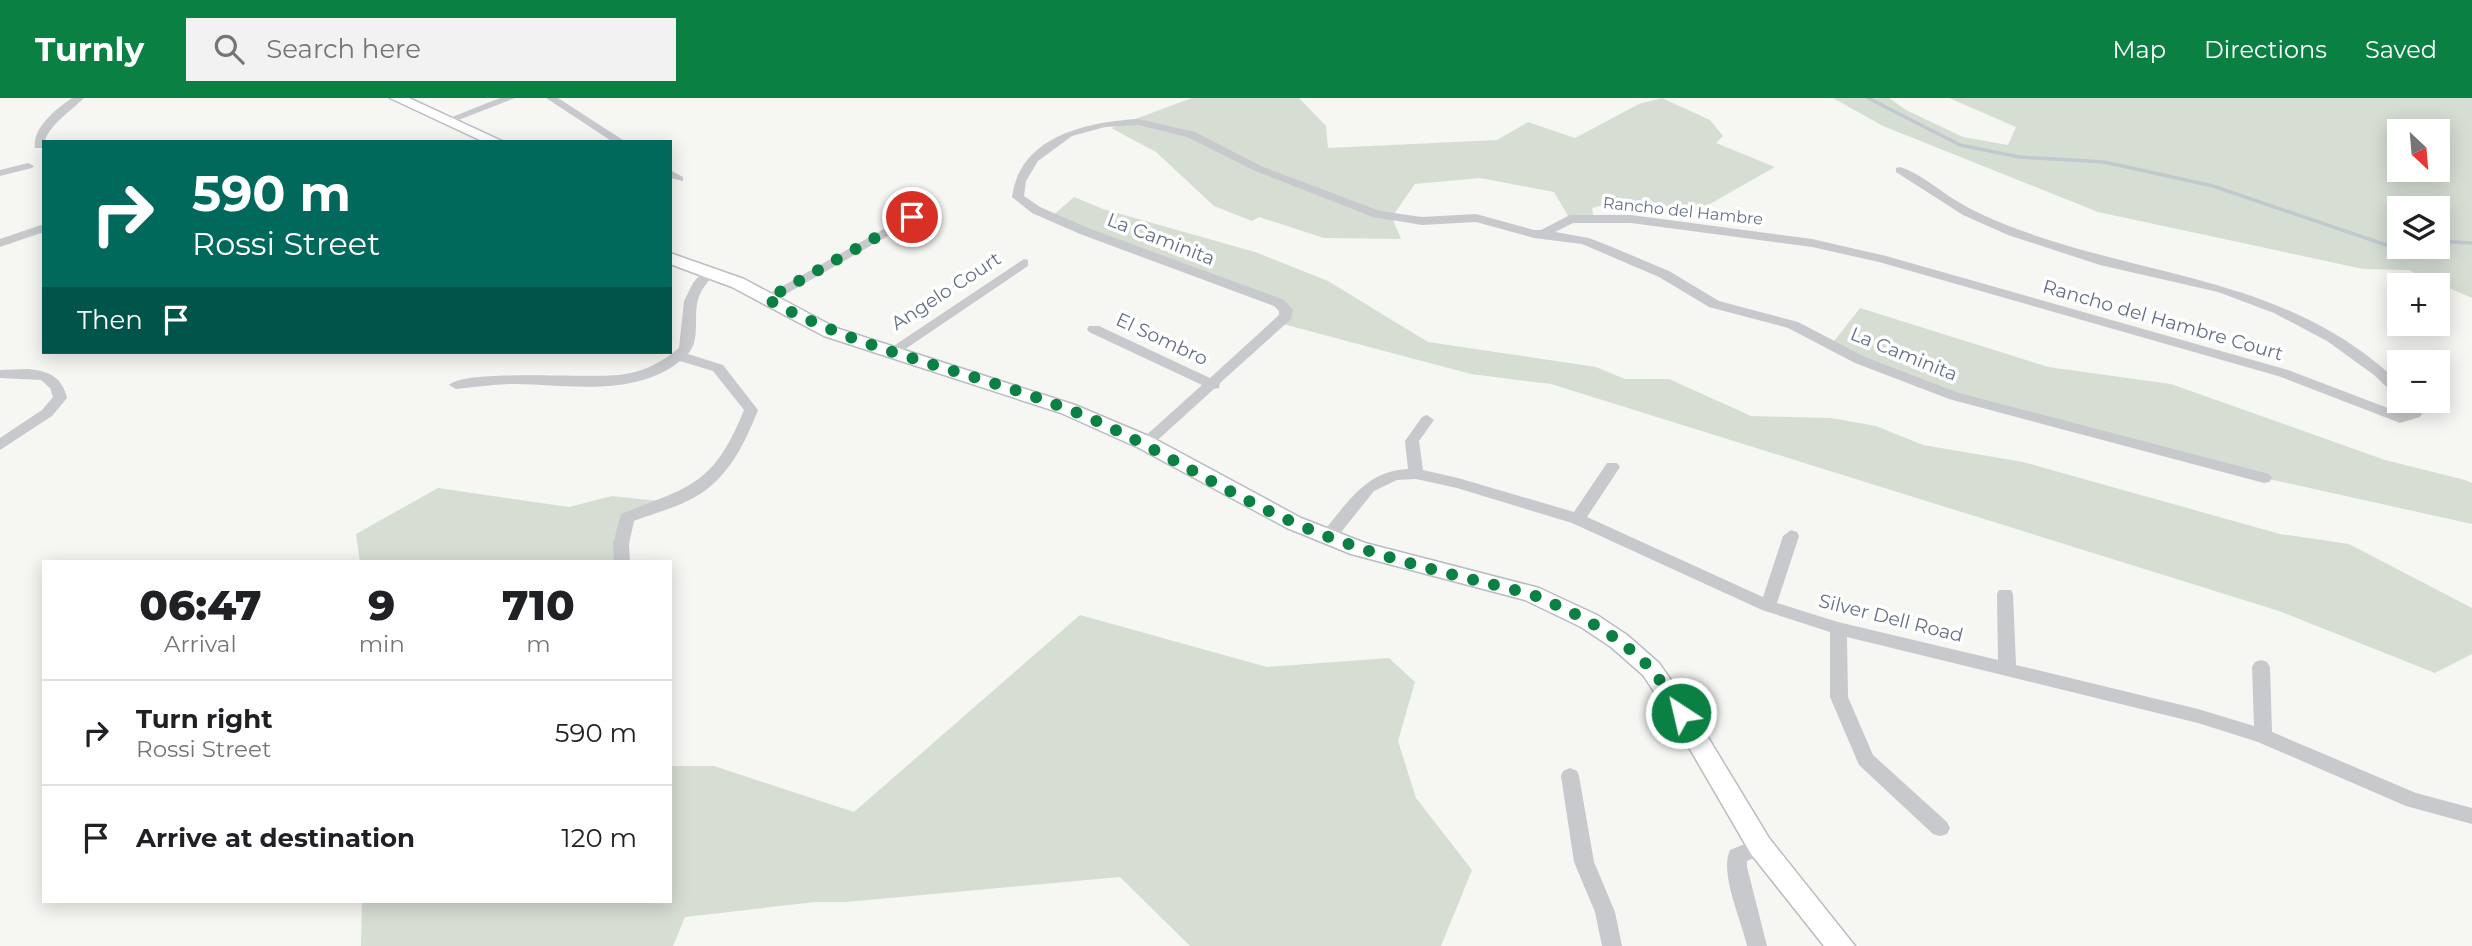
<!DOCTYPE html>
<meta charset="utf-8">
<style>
:root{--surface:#fff;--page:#f2f2f2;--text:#202124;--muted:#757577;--line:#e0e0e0;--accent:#0b8043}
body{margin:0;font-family:Montserrat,sans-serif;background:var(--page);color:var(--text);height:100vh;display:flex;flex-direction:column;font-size:26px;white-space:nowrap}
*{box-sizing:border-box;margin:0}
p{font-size:23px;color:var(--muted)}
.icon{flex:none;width:38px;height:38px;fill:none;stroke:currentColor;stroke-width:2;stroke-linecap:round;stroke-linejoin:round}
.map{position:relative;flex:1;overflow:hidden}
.panel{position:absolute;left:42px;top:462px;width:630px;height:343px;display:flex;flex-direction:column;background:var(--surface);border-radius:0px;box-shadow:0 4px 18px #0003}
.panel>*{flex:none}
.guide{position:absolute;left:42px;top:42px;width:630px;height:214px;border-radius:0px;box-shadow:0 4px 18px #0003;background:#00695c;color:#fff;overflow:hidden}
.needle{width:46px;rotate:154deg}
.fabs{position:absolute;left:2387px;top:21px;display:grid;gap:14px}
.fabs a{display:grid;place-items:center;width:63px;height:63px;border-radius:0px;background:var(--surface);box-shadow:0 4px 18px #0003;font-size:35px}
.pin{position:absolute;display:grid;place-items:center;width:60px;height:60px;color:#fff;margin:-30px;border:4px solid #fff;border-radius:50%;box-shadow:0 2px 7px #0007}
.me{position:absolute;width:77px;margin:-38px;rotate:325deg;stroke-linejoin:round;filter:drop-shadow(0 0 5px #0008)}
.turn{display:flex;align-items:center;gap:24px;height:147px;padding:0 35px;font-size:32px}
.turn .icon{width:91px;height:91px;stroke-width:2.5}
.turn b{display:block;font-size:49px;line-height:60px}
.then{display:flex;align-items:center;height:66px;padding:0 35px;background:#0003;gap:14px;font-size:26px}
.eta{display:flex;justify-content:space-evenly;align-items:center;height:119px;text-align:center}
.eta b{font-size:42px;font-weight:800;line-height:49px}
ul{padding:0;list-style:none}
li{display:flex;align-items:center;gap:21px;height:105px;padding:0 35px;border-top:2px solid var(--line)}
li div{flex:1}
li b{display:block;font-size:26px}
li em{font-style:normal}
header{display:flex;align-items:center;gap:42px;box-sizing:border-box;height:98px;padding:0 35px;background:var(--accent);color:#fff}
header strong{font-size:33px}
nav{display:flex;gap:38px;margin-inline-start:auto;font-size:24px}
.search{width:490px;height:63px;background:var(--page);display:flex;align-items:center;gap:18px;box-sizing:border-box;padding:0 24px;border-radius:0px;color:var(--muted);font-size:26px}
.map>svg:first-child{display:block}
</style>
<header>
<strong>Turnly</strong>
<div class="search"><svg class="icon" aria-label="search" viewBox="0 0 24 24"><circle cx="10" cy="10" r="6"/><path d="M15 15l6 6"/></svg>Search here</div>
<nav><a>Map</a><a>Directions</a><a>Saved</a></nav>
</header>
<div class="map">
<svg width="2472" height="848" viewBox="0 0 2472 848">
<rect width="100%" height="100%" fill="#f6f6f3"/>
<path fill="#d6ded4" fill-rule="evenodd" d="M1192 0H1299L1326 28 1328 50 1497 42 1528 24 1575 40 1639 6 1662 0 1710 22 1723 38 1716 45 1775 69 1694 115 1681 110 1599 108 1592 110 1593 117 1568 118 1554 94 1480 80 1415 86 1392 119 1401 141 1324 140 1259 119 1252 123 1214 108 1156 54 1111 30Z
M1833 0H1889L1906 12 1963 39 2008 47 2016 29 1949 0H2472V200L2408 172 2363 171 2098 114 1883 28ZM2399 33H2438V72H2399ZM2399 110H2438V149H2399Z
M1074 99 1103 111 1255 154 1328 183 1428 244 1596 269 1625 281H1669L1751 318 1831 320 1876 328 1923 347 2023 364 2280 436 2349 446 2472 510V556L2435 575 2279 513 1551 286 1471 276 1279 225 1286 212 1051 119Z
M1860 210 2048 269 2171 286 2385 362 2465 382 2472 385V426L2264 380 1984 306 1831 247Z
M438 390 569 409 612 398 667 404 627 420 622 464H360L356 436Z
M1080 517 1267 569 1389 560 1415 584 1398 643 1416 700 1472 772 1441 848H1190L1120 779 846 804H815L685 819 673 848H361L362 803H670V668H714L854 714Z"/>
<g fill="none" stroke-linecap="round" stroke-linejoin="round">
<path stroke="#c1c9cf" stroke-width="3.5" d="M1868 0 1960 47 2019 59 2104 64 2213 88 2395 150 2402 149
M2438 143 2472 145"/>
<defs>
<path id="secondary" d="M390 0H409L504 44H484Z
M670 155 744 181 836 230 1075 307 1153 340 1301 420 1365 445 1539 490 1597 517 1627 537 1659 565 1689 608 1769 740 1855 848H1824L1751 756 1673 622 1643 577 1611 549 1581 529 1525 502 1351 456 1287 430 1139 350 1061 315 824 238 732 189 670 166Z"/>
</defs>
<use href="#secondary" stroke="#b9bcc1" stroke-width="3"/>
<path fill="#c7c9cd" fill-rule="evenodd" d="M72 0H84C68 16 46 28 43 50H35C32 30 56 11 72 0Z
M500 0H515L456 23 447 21Z
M546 0H558L626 44H613Z
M1138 21 1195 34 1261 68 1380 113 1422 119 1476 116 1534 132H1541L1570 117H1631L1812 141 1886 158 2288 272 2401 315 2407 314 2401 303H2415L2422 316 2420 319 2400 325 2395 323 2278 278 1879 164 1812 149 1631 125H1573L1555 134 1589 140 1612 149 1669 173 1719 203 1798 224 1865 259 1959 295 2269 376 2272 380 2269 384 2264 385 1949 301 1855 265 1788 230 1709 209 1659 179 1582 146 1534 140 1476 124 1422 127 1373 119 1253 72 1187 39 1138 27 1105 29 1072 38 1038 63 1026 83 1024 98 1040 109 1088 130 1284 202 1293 212 1291 221 1220 285 1219 290 1214 291 1151 348H1141L1139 345 1141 342 1202 287 1089 234 1087 231 1089 228H1099L1210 280 1279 217V213L1274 208 1080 136 1032 115 1012 99C1020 38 1087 24 1138 21Z
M28 65 34 68 32 70 0 78V72Z
M1900 69C1920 75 1937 91 1955 102 1974 114 1996 123 2017 131 2151 181 2291 180 2399 285V297L2394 296 2374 277 2327 243 2274 215 2218 194 2100 167 2008 137 1963 117 1896 74V70Z
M670 72 683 79V83L670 80Z
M912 115 918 119 916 122 772 204 767 205 760 201Z
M44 126V134L0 149V141Z
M1024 161 1028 162V168L895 258 890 259 883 255Z
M710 170 716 174C709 183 701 190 698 202 693 219 701 241 688 256L723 267 758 312C745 345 728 381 695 399 676 410 654 415 634 423L629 446 630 464H614L613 446 621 416C691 388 713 388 744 312L713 273 680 263C636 299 569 287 516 286 496 286 476 289 456 291L449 287C467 270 592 282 626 276 646 273 663 263 679 250L684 203 693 185 705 171Z
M28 271C49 273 62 279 67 300L52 318 0 352V340L42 312 53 299 50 290 41 282 0 280V272Z
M1427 317 1434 322 1419 343 1423 372 1458 380 1574 414 1607 365H1617L1620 369 1587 419 1763 499 1783 438 1791 432 1797 434 1799 438 1777 505 1838 524 1998 562 1997 496 1999 492H2011L2013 496 2016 567 2198 611 2254 628 2252 569 2255 564 2261 562 2267 564 2270 569 2272 634 2416 695 2472 710V726L2406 708 2258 644 2198 625 1847 539 1848 599 1873 657 1947 724 1950 730 1947 736 1940 738 1933 736 1859 667 1830 599V534L1762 512 1572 425 1457 390 1416 381 1397 382 1374 393 1334 443H1322L1320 439 1322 435C1348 405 1365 373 1408 371L1405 343 1422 319Z
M1570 670 1577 673 1579 678 1594 764 1615 814 1622 848H1602L1595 814 1574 764 1561 678 1563 673Z
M1760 740 1767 742 1770 748 1767 754 1747 763V769L1767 848H1747C1742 823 1719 775 1730 752Z"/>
<use href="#secondary" fill="#fff" fill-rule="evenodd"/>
</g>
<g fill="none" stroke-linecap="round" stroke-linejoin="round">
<path stroke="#0b8043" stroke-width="12" stroke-dasharray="0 21.6" d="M912 119 767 201C866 256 967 271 1070 312 1149 343 1219 392 1297 426 1373 459 1451 476 1531 496 1574 514 1617 535 1650 570 1662 583 1671 600 1681 615"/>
</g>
<g text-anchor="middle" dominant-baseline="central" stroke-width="7" stroke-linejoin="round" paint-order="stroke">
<g font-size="16" fill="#657185" stroke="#fff">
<text transform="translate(1683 113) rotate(6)">Rancho del Hambre</text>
</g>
<g font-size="19" fill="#657185" stroke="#fff">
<text transform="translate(1161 141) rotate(21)">La Caminita</text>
<text transform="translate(946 193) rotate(-33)">Angelo Court</text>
<text transform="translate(2163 222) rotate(16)">Rancho del Hambre Court</text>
<text transform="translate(1162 241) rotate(25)">El Sombro</text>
<text transform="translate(1904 256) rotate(22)">La Caminita</text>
<text transform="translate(1891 520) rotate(14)">Silver Dell Road</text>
</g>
</g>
</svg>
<div class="fabs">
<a><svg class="needle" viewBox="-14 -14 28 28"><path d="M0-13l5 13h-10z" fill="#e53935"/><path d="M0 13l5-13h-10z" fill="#757577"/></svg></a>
<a><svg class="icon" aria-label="layers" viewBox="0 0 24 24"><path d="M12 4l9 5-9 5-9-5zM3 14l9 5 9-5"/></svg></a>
<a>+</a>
<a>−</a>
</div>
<div class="pin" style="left:912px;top:119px;background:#d93025"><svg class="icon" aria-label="arrive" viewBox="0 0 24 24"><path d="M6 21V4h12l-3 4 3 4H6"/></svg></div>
<svg class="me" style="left:1681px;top:615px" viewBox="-20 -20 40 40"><circle r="17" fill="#0b8043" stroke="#fff" stroke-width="3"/><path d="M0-11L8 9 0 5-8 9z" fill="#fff"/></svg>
<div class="guide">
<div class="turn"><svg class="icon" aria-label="right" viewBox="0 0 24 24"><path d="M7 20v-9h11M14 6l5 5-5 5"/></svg><div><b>590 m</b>Rossi Street</div></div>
<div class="then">Then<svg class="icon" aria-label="arrive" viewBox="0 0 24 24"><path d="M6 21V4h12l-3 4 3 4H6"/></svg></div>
</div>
<section class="panel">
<div class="eta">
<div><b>06:47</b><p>Arrival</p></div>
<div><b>9</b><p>min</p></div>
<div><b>710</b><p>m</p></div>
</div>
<ul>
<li><svg class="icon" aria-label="right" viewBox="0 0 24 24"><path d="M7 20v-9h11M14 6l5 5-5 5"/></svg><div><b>Turn right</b><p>Rossi Street</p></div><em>590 m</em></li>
<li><svg class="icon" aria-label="arrive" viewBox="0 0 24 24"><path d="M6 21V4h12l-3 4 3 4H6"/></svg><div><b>Arrive at destination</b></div><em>120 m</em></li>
</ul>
</section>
</div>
